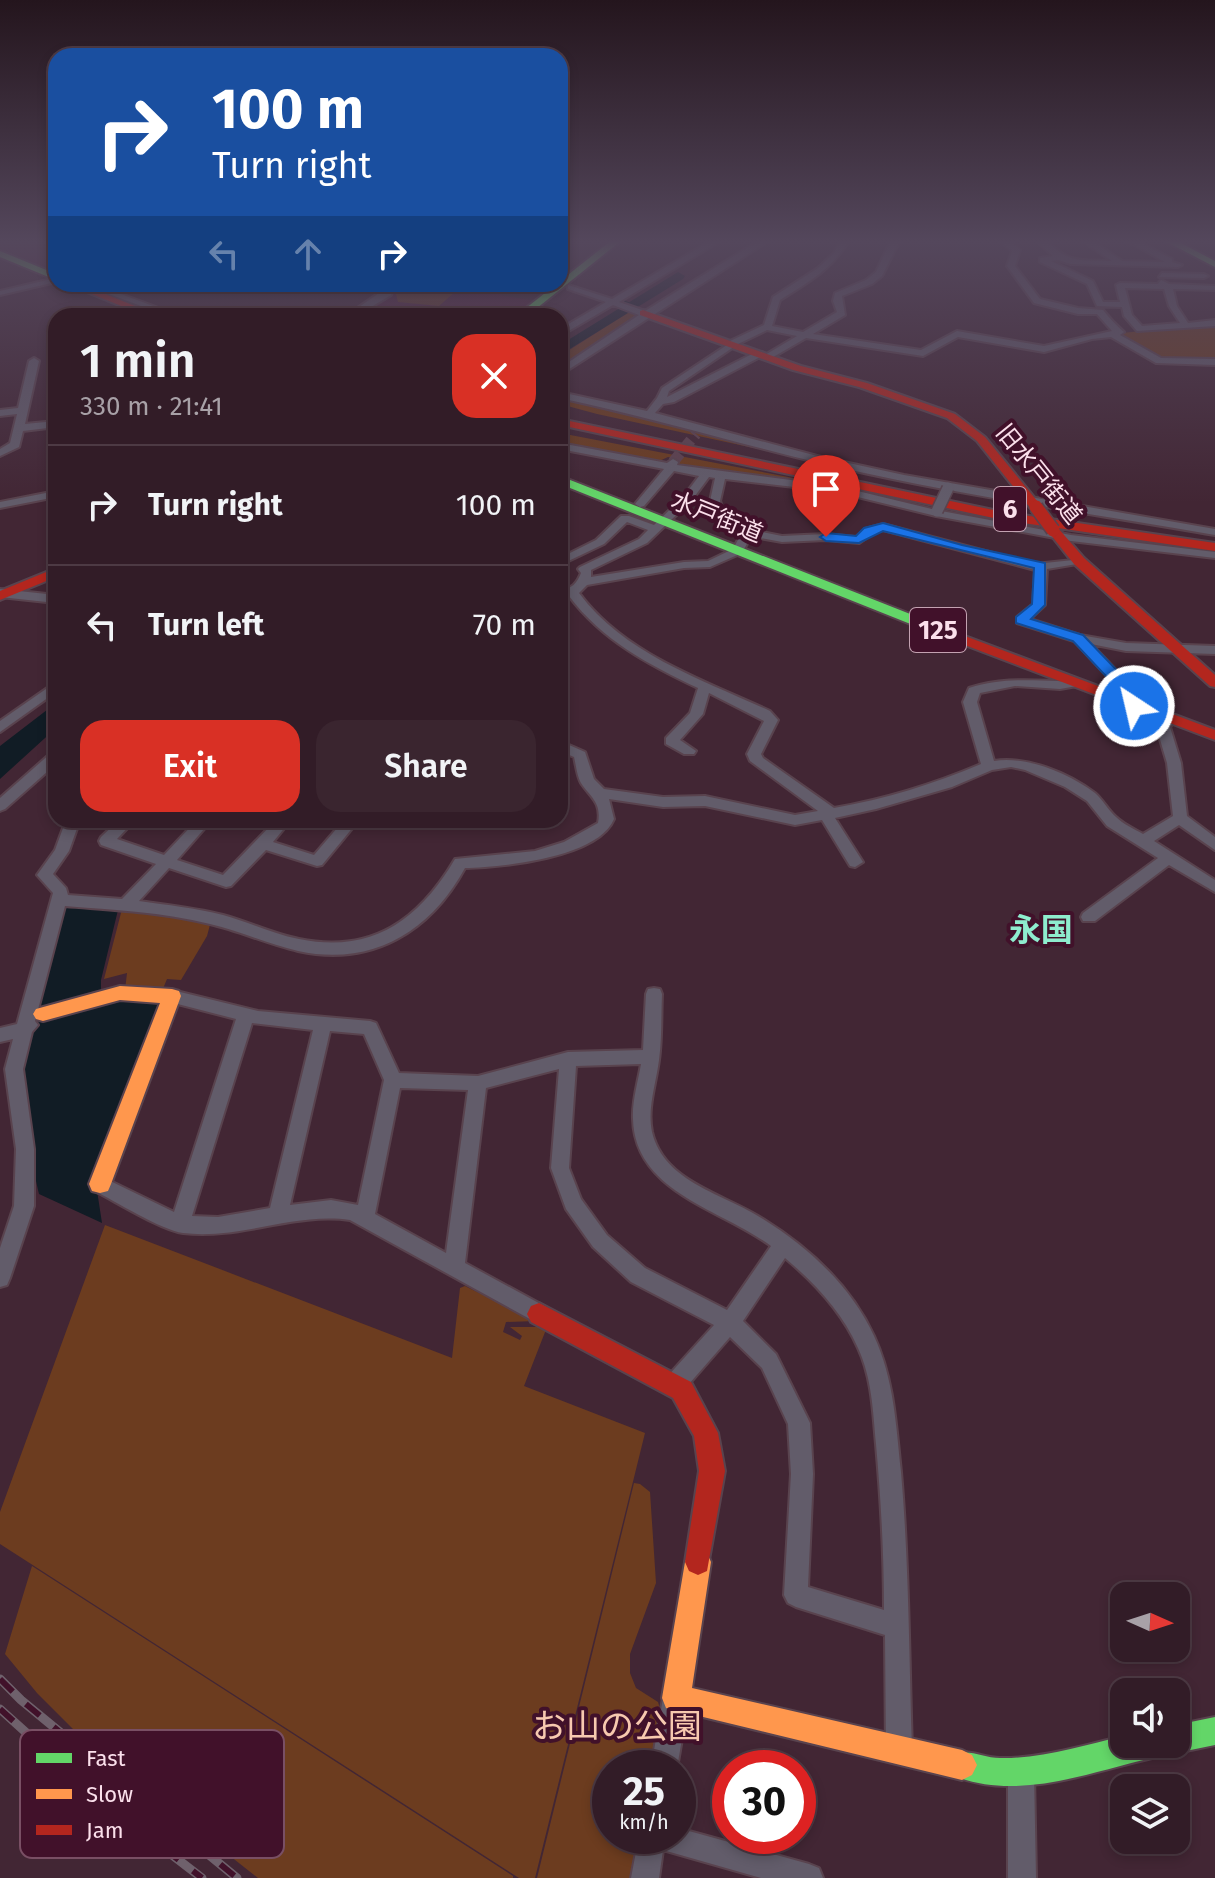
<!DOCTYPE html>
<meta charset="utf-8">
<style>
:root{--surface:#321c27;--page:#3a252f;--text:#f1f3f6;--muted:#a8a1a7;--line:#4d3a44;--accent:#d93025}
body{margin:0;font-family:"Fira Sans","Noto Sans JP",sans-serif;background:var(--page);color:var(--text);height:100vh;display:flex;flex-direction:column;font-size:30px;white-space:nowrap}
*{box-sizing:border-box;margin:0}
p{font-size:26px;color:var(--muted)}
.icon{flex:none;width:44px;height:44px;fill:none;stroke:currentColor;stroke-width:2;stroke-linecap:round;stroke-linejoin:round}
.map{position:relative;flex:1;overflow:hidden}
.sheet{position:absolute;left:48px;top:308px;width:520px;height:520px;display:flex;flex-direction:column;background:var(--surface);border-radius:24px;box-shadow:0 4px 12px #0003,0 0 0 2px var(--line)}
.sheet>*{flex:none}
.top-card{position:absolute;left:48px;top:48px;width:520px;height:244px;border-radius:24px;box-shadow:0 4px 12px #0003,0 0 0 2px var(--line);background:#1a4fa0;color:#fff;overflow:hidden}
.needle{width:52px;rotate:93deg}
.fabs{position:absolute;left:1110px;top:1582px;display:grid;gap:16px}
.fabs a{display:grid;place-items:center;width:80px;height:80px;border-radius:16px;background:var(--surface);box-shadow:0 4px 12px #0003,0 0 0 2px var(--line);font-size:40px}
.speed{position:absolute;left:592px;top:1750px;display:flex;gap:16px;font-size:40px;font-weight:700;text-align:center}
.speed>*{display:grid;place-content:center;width:104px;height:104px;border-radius:50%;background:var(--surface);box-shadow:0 4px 12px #0003,0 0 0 2px var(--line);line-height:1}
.speed small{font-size:20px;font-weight:400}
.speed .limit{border:12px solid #d22;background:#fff;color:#111}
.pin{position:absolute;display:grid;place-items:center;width:68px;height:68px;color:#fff;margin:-82px -34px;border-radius:50% 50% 50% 0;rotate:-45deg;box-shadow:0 0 8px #0007}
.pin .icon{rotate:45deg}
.me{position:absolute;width:88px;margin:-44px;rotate:325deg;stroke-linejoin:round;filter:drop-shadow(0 0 6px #0008)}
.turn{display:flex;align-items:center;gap:28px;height:168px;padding:0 32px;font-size:36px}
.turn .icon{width:104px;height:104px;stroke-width:2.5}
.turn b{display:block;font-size:56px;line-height:68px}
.lanes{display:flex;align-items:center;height:76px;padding:0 32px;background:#0003;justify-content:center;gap:40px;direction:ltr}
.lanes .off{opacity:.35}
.round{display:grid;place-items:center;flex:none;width:84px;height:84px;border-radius:24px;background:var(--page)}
.headline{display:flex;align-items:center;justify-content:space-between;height:136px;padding:0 32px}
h1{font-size:48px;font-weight:600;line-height:60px}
.button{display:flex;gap:16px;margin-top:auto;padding:16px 32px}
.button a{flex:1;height:92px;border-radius:24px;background:var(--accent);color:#fff;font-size:32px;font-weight:600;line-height:92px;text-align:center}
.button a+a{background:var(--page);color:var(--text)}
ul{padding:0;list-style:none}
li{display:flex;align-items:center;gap:24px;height:120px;padding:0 32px;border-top:2px solid var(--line)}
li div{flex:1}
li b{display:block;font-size:30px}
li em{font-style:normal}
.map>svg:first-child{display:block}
</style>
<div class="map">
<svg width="1215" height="1878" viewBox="0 0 1215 1878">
<rect width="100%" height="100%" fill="#422634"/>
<path fill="#521e39" d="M0 240H22L56 248V273L0 248Z
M394 284H516L500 295 535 301 515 316H444L431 313 418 316H388L394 313 369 305Z"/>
<path fill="#6c3c1f" d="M413 284H464L439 306 398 302 396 294Z
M632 310 642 314 560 369V356Z
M1215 323V362L1159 361 1113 334Z
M560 397 690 429 691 433 706 432 827 464 597 414 560 404Z
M560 433 840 487 680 466 676 463 679 459 668 457 657 462 560 444Z
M122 909 211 921 207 936 181 980 167 979 162 991 125 990 127 973 104 979Z
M105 1225 452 1358 460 1288 465 1286 536 1321 506 1322 503 1332 520 1340 522 1336 510 1327H547L524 1386 645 1433 535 1878H519L0 1544V1512Z
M634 1483 640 1484 650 1492 656 1583 630 1654V1673L636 1688 658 1702 661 1712 652 1768H610V1836H641L634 1878H537Z
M32 1566 513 1876V1878H258L88 1744 37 1693 5 1654Z"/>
<path fill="#111c25" d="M56 703V728L0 779V746Z
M61 902 118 910 101 980V992L28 1023Z
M103 997 169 998 96 1184 102 1223 39 1194C32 1161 5 1053 29 1028 46 1010 80 1004 103 997Z"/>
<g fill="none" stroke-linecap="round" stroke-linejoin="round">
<path stroke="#111c25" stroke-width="2" d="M623 301 633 305"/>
<path fill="#111c25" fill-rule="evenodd" d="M678 272 685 276 683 279 560 355V345Z"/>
<path stroke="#5e424f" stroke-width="11" stroke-dasharray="11 6" stroke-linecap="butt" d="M673 462 696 434"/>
<defs>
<path id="street" d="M561 240H571L560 247Z
M712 240H722L619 302 645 311 760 240H770L560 375V368L639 315 613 305 560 336V329L606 302 568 289V285L612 299Z
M841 240H849C833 269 807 283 780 300L772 326 803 332 837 312 833 301 835 293 866 280 876 272 890 242 900 240 882 276 872 284 842 296 845 315 813 334 921 350 957 331 1044 346 1112 331 1097 314H1078L1034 303 1007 266 1012 251 999 240H1008L1020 250 1015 266 1040 299 1078 308 1103 310C1110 319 1116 325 1124 332L1120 335 1161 358 1215 359V365L1156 363 1111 337 1092 339 1044 352 958 337 923 356 806 338 768 360 765 359V355L797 336 767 330 738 344 669 391 667 397 756 352H762V356L674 402 663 404 655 413 821 457 904 475 1215 529V535C1083 512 950 494 820 463 733 442 648 417 560 398V392L647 411 657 398 662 388 727 345 728 342 764 325 773 297 818 268 834 253Z
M1036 240H1045C1071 264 1078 260 1112 261L1081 240H1091L1122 261 1165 262 1126 240H1136L1172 259V262L1182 265 1178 267 1071 264 1058 260 1051 261 1093 281 1103 302H1120L1116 285 1120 283 1158 284 1161 280 1169 284 1215 286V290L1173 289 1177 306 1188 323 1215 320V326L1137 331 1124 316 1122 307 1097 306 1087 284 1040 262V258L1053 256ZM1125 288 1164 289 1169 306 1180 323 1142 326 1132 315Z
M1162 273 1204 274 1208 276 1204 278 1159 277Z
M56 278V282L0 295V291Z
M82 284H94L180 316H168Z
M347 284H394L391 295 356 316H346L385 289Z
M34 358 39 361 25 424 56 421V427L23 431 19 447 0 456V449L10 443 17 414 0 416V410L18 408 29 361Z
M560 443 667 463 673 459 678 462 677 465 837 486 936 510 1071 535 1215 552V558L1071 541 936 516 837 492 725 479 720 501 722 507 746 529 782 536 826 534 856 537 865 529 883 524 1035 564 1083 559V563L1047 569 1045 605 1030 619 1080 635 1126 643 1215 646V654L1126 651 1091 644 1132 687 1141 706 1134 710 1129 709 1121 691 1074 641 1017 623V617L1033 604 1035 570 883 530 873 533 859 543 826 540 782 542 738 534 712 508 710 501 715 478 709 477 692 500 647 543 591 570V577L684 562 708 561 733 549 739 538 743 537 749 540 742 553 710 567 684 568 587 585 579 593C624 654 703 680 770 711L778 720 761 754 763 758 834 808C885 799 934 784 981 764L963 702 969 688C1000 678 1026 680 1058 681 1065 682 1070 679 1077 680V686L1060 689 1015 686 980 693 977 702 994 761C1028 756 1068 773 1095 793 1103 800 1108 810 1116 817 1123 824 1134 829 1143 834L1173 816 1167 763 1156 726 1165 716H1175L1177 719 1170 727 1181 763 1187 816 1215 837V850L1179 825 1154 841 1215 880V892L1169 865 1095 921H1083L1081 917 1083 913 1158 858 1107 826 1087 801 1065 787 1025 770 1011 767 992 770 952 787 876 809 835 818 863 862 855 867 850 866 822 820 795 825 705 806 663 807 609 799 614 819C598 858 502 867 465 868 430 932 372 967 298 951 268 944 240 931 210 924 163 912 113 910 65 906L35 1021 38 1025 32 1032 23 1069 34 1149V1206L10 1278 7 1285 0 1287V1248L14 1206 16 1149 5 1069 13 1039 0 1042V1028L17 1024 53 893 37 875 55 850 66 820H80L69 851 53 874 66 888 68 895 122 899 156 864 101 845 99 841 101 837 119 820H135L117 839 164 855 197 820H212L177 860 223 875 276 820H291L273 842 314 855 344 820H359L322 865 317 866 266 850 231 886 226 887 169 868 139 901C167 905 196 908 223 915 249 922 273 934 299 939 372 954 419 920 455 859L535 851 564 842 598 823C602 802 590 797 581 783 577 776 576 765 574 757L560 751V741L585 752 594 779 604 789 663 797 705 796 795 815 818 811 750 761 747 754 764 721 709 693 703 714 680 740 696 751 694 754H684L666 744V738L690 713 698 688C649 665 602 640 569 596L560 598V590C572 589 577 583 581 573L578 569 580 567 639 539 648 530 627 522 604 544 560 565V558L596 540 621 516H629L654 525 684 496 699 476 674 471 644 506 640 507 635 504 664 469 560 449Z
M56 491V497L0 508V502Z
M0 589 56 595V603L0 597Z
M56 682V692L0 732V721Z
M56 752V764L5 809 0 811V798L51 753Z
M654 988 660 989 662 994C661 1016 662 1039 659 1060 656 1084 647 1108 652 1132 664 1183 725 1194 763 1219 808 1247 851 1286 874 1336 894 1379 896 1425 901 1472 909 1564 909 1657 912 1750L908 1759 899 1763 890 1759 886 1750 885 1635 796 1607 788 1603 784 1595 791 1474 788 1424 762 1368 730 1337 682 1392 674 1396 666 1392 663 1385 666 1378 714 1325 631 1282 593 1247 566 1209 551 1168 559 1069 486 1088 465 1263 546 1307 549 1314 546 1321 539 1324 350 1220C294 1212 240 1240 183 1233 161 1230 115 1201 93 1190L91 1184 93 1178 100 1176 174 1212 236 1019 166 1001 164 996 166 991 172 990 258 1011 370 1021 376 1023 399 1073 478 1076 568 1052 643 1050 646 994 648 989ZM252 1023 313 1030 270 1208 218 1217 192 1216ZM330 1031 364 1034 384 1080 358 1205 331 1200 290 1205ZM641 1064C638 1082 632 1101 633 1119 635 1193 722 1209 771 1246L727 1310 645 1268 607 1235 581 1199 569 1168 576 1066ZM400 1088 468 1090 446 1253 375 1214ZM785 1258C815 1283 842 1312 858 1348 872 1378 873 1412 876 1444 881 1500 884 1555 884 1610L808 1587 813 1474 810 1423 776 1354 743 1321Z
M676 1685 685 1689 689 1698 677 1768H651L663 1698 667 1689Z
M1021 1760 1030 1764 1034 1773 1036 1878H1008V1773L1012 1764Z
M678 1828 809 1864 819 1868 823 1878H761L663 1850 659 1878H631L639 1836H678Z"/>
<path id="fast" d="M612 240H622L527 316H516Z
M1163 240H1175L1215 261V267Z
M0 251 56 274V280L0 257Z
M560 476 938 625 940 628 938 631H928L560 484Z
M1215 1717V1745L1176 1753 1165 1747 1162 1754 1152 1758C1087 1773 1016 1802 952 1775L947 1765 952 1755C969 1748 983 1758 1000 1758 1041 1759 1084 1745 1124 1736V1744H1176V1725Z"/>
<path id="slow" d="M120 986 172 989 179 991 181 996 111 1184 108 1191 100 1193 92 1191 89 1184 160 1003 120 1000 43 1021 36 1019 33 1014 36 1009Z
M698 1549 707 1553 711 1562 692 1688 962 1750 972 1755 977 1765 972 1775 962 1780 666 1708 662 1698 685 1562 689 1553Z"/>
<path id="jam" d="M67 284H80L160 316H146Z
M643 310 801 366 867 383 955 414 985 437 1042 507 1032 510 977 441 947 418 859 387 793 370 640 315V311Z
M560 419 1003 512 1215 543V551L1058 528 1084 558 1215 675V687L1210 686 1074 564 1047 530 1051 527 1003 520 560 425Z
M56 568V577L0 600V591Z
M933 624 1215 730V740L928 631V625Z
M539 1303 691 1382 718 1433 725 1471 707 1571 698 1575 689 1571 685 1562 699 1471 694 1436 673 1398 531 1322 527 1314 531 1306Z"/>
</defs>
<use href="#street" stroke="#59434e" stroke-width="4"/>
<use href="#fast" stroke="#59434e" stroke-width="4"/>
<use href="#slow" stroke="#59434e" stroke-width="4"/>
<use href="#jam" stroke="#59434e" stroke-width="4"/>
<use href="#street" fill="#625c6a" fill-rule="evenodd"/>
<use href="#fast" fill="#63d668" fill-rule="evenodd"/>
<use href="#slow" fill="#ff974d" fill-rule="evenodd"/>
<use href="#jam" fill="#b3261e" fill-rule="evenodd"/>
<defs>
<path id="rail" d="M0 1679 21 1700 237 1878
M0 1709 102 1801 202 1878"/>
</defs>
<use href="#rail" stroke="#6f616c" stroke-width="9"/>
<use href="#rail" stroke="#41112a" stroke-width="6" stroke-dasharray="18" stroke-linecap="butt"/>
<defs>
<path id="street-bridge" d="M937 511 948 488"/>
<path id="jam-bridge" d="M1036 507 1053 530"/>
</defs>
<use href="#street-bridge" stroke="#59434e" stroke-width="14" stroke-linecap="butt"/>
<use href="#jam-bridge" stroke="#59434e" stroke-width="16" stroke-linecap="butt"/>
<use href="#street-bridge" stroke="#625c6a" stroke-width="11"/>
<use href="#jam-bridge" stroke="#b3261e" stroke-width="13"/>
</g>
<linearGradient id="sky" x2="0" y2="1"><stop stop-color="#24151d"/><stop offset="0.48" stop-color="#54475c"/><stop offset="1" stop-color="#54475c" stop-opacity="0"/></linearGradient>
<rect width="1215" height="503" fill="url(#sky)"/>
<path fill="#1a73e8" stroke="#114b97" stroke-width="2" d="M883 523 962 545 1045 563V605L1031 619 1083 635 1132 686 1141 706 1139 709H1128L1120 691 1073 641 1016 623V617L1032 604 1034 568 883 531 859 543 826 541 820 537 826 533 856 536 864 528Z"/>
<g text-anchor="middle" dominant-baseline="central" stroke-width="8" stroke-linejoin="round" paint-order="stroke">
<g font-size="24" fill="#fbe0eb" stroke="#41112a">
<text transform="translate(1039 474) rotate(51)">旧水戸街道</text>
<text transform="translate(717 517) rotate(22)">水戸街道</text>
</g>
<g fill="#41112a" stroke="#c3a2b1" stroke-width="2">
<rect x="994" y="487" width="32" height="44" rx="6"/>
<rect x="910" y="608" width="56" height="44" rx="6"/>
</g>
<g font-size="26" font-weight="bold" fill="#fbe0eb">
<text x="1010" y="509">6</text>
<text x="938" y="630">125</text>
</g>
<g font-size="32" font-weight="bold" fill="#8eecce" stroke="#41112a">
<text x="1041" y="930">永国</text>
</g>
<g font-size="34" fill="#f7c9af" stroke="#41112a">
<text x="617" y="1726">お山の公園</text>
</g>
</g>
<rect x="20" y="1730" width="264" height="128" rx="12" fill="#41112a" stroke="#794f64" stroke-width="2"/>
<rect x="36" y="1753" width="36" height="10" fill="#63d668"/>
<rect x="36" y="1789" width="36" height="10" fill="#ff974d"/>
<rect x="36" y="1825" width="36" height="10" fill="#b3261e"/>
<g font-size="22" fill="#fbe0eb">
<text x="86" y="1766">Fast</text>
<text x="86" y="1802">Slow</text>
<text x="86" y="1838">Jam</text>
</g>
</svg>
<div class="fabs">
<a><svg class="needle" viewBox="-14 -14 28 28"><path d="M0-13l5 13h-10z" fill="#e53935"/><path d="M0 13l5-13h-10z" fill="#a8a1a7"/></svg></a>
<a><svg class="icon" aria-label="sound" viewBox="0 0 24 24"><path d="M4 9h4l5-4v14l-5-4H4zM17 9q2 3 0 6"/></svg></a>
<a><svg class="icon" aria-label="layers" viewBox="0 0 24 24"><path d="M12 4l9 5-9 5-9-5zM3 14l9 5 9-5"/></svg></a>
</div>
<div class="speed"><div>25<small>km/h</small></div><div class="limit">30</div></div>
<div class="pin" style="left:826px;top:537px;background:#d93025"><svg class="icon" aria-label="arrive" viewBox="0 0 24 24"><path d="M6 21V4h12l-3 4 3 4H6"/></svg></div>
<svg class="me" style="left:1134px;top:706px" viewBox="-20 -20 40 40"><circle r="17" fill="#1a73e8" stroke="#fff" stroke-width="3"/><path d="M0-11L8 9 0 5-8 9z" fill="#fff"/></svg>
<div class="top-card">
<div class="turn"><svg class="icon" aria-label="right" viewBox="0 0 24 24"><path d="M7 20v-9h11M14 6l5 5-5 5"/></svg><div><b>100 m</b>Turn right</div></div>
<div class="lanes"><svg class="icon off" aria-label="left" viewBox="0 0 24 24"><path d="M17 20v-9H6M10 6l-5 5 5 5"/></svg><svg class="icon off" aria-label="ahead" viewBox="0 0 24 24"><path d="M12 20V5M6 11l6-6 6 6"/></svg><svg class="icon" aria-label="right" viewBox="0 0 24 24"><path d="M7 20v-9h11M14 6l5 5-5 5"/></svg></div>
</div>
<section class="sheet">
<div class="headline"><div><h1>1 min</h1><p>330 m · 21:41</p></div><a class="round" style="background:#d93025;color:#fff"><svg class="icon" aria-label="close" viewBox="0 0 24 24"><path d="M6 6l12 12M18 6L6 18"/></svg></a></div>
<ul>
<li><svg class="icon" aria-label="right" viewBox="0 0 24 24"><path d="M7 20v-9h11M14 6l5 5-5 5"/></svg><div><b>Turn right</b></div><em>100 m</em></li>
<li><svg class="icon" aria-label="left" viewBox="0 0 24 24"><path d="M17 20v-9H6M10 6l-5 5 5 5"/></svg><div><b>Turn left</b></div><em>70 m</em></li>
</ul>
<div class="button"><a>Exit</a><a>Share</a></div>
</section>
</div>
